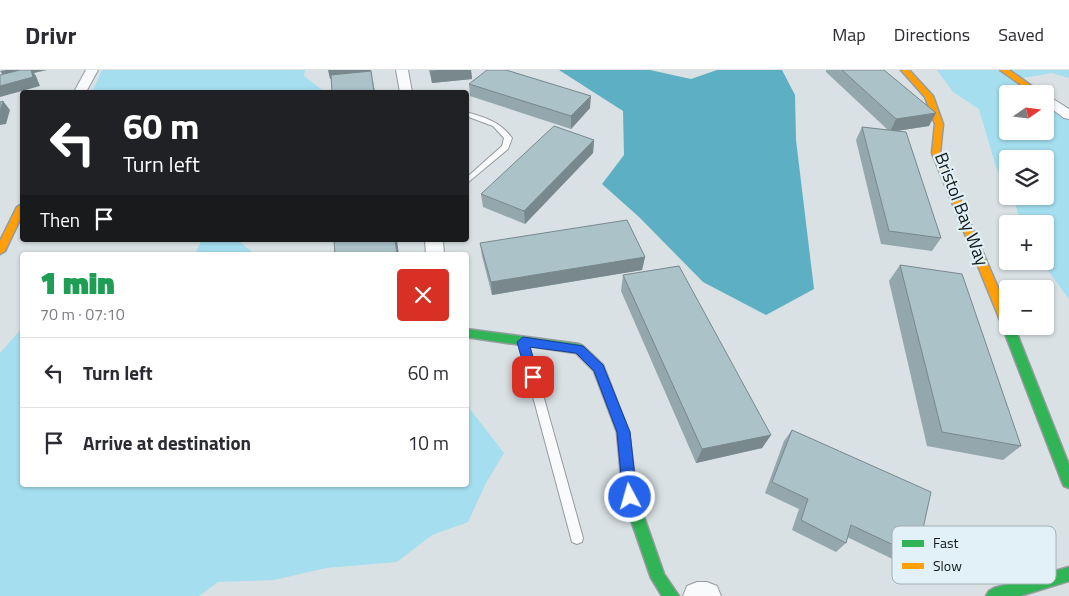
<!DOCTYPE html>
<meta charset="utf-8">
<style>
:root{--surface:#fff;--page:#f7f7f7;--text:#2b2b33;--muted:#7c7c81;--line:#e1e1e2}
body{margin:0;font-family:"Titillium Web",sans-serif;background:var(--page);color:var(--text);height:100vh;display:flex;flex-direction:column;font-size:19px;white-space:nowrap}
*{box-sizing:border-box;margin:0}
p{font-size:16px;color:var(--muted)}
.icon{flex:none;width:28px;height:28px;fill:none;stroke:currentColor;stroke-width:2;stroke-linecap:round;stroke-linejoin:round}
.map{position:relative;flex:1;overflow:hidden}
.drawer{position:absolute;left:20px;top:182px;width:449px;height:235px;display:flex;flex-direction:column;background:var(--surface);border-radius:5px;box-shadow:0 1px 4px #0004}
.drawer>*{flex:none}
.guide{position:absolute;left:20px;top:20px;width:449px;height:152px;border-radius:5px;box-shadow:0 1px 4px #0004;background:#202124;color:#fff;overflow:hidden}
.needle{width:32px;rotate:76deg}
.fabs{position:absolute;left:999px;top:15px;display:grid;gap:10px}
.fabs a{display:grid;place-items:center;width:55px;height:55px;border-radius:5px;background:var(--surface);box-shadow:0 1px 4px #0004;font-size:25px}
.pin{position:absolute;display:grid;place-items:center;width:42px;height:42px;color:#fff;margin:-21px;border-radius:10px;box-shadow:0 2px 8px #0006}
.me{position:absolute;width:55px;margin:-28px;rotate:354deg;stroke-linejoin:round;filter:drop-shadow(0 0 4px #0008)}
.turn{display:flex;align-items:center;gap:18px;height:105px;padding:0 20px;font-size:22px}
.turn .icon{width:65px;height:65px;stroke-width:2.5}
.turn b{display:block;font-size:35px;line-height:42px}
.then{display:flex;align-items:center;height:48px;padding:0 20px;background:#0003;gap:10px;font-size:19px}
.round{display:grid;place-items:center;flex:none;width:52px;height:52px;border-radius:5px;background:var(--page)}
.overview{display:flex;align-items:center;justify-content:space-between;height:85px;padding:0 20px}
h1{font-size:30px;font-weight:800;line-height:38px;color:#1e9e55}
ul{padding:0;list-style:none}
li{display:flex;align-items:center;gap:15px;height:70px;padding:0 20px;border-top:1px solid var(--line)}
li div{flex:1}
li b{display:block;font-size:19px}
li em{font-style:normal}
header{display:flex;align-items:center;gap:30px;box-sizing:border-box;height:70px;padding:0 25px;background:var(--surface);border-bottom:1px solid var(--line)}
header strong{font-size:24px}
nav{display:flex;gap:28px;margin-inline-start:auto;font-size:18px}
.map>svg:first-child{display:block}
</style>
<header>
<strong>Drivr</strong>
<nav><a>Map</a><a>Directions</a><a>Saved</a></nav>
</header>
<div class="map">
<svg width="1069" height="526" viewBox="0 0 1069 526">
<rect width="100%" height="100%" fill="#d9e1e4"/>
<path fill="#a4deef" d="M102 0H305L304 6 325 22H92Z
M937 0H997L1031 24H1008V61H1045V34L1069 50V229L1041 191H1045V154H1021L1016 136 1011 126H1045V89H1008L1007 120 996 97 979 39 953 22Z
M1003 0H1069V8L1052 3 1017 9Z
M202 170H238L255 185H194Z
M22 258V415H466V334L504 383 486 413 468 452 432 465 397 492 326 498 274 510 218 512 199 526H0V283Z"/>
<path fill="#5dafc4" d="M559 0H650L691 9 717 0H782L795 25 796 70 814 219 766 245 703 212 639 147 602 114 624 85 623 41Z"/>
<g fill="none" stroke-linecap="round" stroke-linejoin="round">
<defs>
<path id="lane" d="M466 42C484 47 501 52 512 68L508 79 466 114V108L502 76 504 68 493 56 466 46Z
M523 267 527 268 528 271 583 468 582 472 577 474 572 472 571 468 518 271 519 268Z"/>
<path id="street" d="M86 0H98L86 22H74Z
M396 0H408L412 22H400Z
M1045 24 1069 39V49L1064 48 1045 34Z
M425 170H443L444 185H426Z
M697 512H707L717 516 721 526H683L687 516Z"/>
<path id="fast" d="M1008 252V256H1014L1069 395V418L1064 416 1062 412 1002 256Z
M466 259 579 274 583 276 603 295 629 362 637 427 664 504 679 526H662L651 508 623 427 617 362 594 301 576 283 466 267Z
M1069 497V511L1020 526H986L989 521 994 518Z"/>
<path id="slow" d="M901 0H909L933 26 943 54 940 83 1008 241V256H1013L1012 258 1008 259 1002 255 932 83 935 54 925 27Z
M1000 0H1009L1043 24H1034Z
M22 134V145L5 181 0 184V171L17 137Z"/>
</defs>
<use href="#lane" stroke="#959b9e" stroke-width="2"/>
<use href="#street" stroke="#959b9e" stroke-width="2"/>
<use href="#fast" stroke="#959b9e" stroke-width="3"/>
<use href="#slow" stroke="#959b9e" stroke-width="3"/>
<use href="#lane" fill="#f9fafb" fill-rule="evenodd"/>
<use href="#street" fill="#f9fafb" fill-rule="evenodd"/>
<use href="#fast" fill="#30b455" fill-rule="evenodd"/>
<use href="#slow" fill="#ff9f0a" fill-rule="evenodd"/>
</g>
<path fill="#93a7ad" d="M429 0H471L472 9 432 13Z
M826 0H884L929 56 896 61 941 168 932 181 881 174 856 70 862 57 888 60 826 2Z
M469 14 590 38 571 59 470 26Z
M594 70 593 83 525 154 483 137 481 124Z
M480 173 645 187 642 200 492 225 482 186Z
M900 195 1021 376 1003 390 927 376 889 211Z
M623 205 771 365 762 378 696 393 621 221Z
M792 360 917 486 905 495 847 467 846 473 836 482 792 460 799 439 765 423 784 371Z"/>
<path fill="#78888d" d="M6 0H47L34 3 36 6 40 16 0 27V16L7 10 0 1Z
M328 0H371L375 22H374L372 4 330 9Z
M438 0H471L472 9 432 13 430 1Z
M591 26 590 38 571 59V46Z
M3 31 10 40 6 54 0 55V41Z
M936 43 929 56 890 62 896 49Z
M594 70 593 83 525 154 524 141Z
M395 170H397L399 185H397Z
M645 187 642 200 492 225 491 212Z
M771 365 762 378 696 393 702 379Z"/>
<path fill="#abc2c9" stroke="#78888d" d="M20 0H31L33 7 0 16V5Z
M487 0H506L591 26 571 46 469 14Z
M842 0H884L936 43 896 49Z
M371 1 374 22H332L331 5Z
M3 31 0 41V32Z
M554 56 594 70 524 141 481 124Z
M862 57 906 62 941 168 889 161Z
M627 150 645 187 491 212 480 173Z
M334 170H395L397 185H335Z
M900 195 962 204 1021 376 942 362Z
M679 196 771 365 702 379 623 205Z
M792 360 931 422 917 486 851 455 846 473 801 450 808 429 772 412Z"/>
<path fill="#2563eb" stroke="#184099" d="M523 267 583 276 603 295 630 362 637 427 635 432 630 434 625 432 623 427 617 362 594 301 576 283 530 277 539 307 537 311H528L517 272Z"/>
<g text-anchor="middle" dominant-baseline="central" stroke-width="4.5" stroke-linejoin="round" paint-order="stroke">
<g font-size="18" fill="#111718" stroke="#e1f1f7">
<text transform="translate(962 139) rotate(69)">Bristol Bay Way</text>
</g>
</g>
<rect x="892" y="456" width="164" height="58" rx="8" fill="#e1f1f7" stroke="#a3b0b4" stroke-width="1"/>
<rect x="902" y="470" width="22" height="7" fill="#30b455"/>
<rect x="902" y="493" width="22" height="6" fill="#ff9f0a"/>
<g font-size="14" fill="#111718">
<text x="933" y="478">Fast</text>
<text x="933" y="501">Slow</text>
</g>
</svg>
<div class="fabs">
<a><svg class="needle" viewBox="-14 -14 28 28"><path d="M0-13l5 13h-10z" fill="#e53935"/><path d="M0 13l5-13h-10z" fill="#7c7c81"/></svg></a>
<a><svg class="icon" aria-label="layers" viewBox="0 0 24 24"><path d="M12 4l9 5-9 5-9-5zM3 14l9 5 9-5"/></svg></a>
<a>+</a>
<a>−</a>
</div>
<div class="pin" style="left:533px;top:307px;background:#d93025"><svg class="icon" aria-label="arrive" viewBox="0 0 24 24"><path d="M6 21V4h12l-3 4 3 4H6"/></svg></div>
<svg class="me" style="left:630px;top:427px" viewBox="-20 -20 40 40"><circle r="17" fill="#2563eb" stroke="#fff" stroke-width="3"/><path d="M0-11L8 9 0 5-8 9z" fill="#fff"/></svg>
<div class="guide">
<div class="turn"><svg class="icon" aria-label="left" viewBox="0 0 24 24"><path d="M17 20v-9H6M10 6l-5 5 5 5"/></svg><div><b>60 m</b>Turn left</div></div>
<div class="then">Then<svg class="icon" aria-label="arrive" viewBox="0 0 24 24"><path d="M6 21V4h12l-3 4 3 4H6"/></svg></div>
</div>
<section class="drawer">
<div class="overview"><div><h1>1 min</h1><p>70 m · 07:10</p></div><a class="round" style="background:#d93025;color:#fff"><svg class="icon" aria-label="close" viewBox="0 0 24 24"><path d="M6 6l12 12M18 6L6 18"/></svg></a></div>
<ul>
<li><svg class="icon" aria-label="left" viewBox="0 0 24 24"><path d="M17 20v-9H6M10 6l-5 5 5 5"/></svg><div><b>Turn left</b></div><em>60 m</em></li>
<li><svg class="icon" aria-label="arrive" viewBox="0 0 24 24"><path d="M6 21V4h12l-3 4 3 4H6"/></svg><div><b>Arrive at destination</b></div><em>10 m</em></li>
</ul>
</section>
</div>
